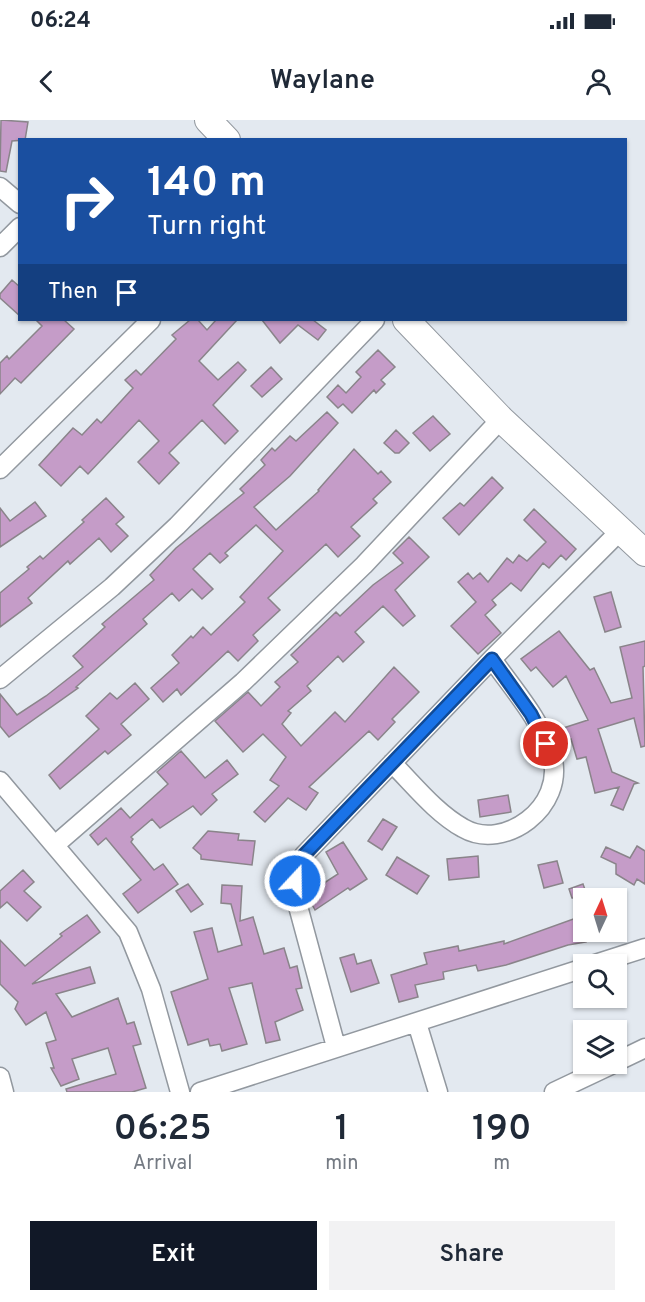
<!DOCTYPE html>
<style>
:root{--surface:#fff;--page:#f2f2f3;--text:#1f2937;--muted:#747a83;--accent:#111827}
body{margin:0;font-family:Overpass,sans-serif;background:var(--page);color:var(--text);height:100vh;display:flex;flex-direction:column;font-size:22px;white-space:nowrap}
*{box-sizing:border-box;margin:0}
p{font-size:20px;color:var(--muted)}
.icon{flex:none;width:33px;height:33px;fill:none;stroke:currentColor;stroke-width:2;stroke-linecap:round;stroke-linejoin:round}
.map{position:relative;height:972px;overflow:hidden}
.sheet{display:flex;flex-direction:column;background:var(--surface);flex:1}
.sheet>*{flex:none}
.guide{position:absolute;left:18px;top:18px;width:609px;height:183px;border-radius:0px;box-shadow:0 2px 4px #0004;background:#1a4fa0;color:#fff;overflow:hidden}
.needle{width:39px;rotate:4deg}
.controls{position:absolute;left:573px;top:768px;display:grid;gap:12px}
.controls a{display:grid;place-items:center;width:54px;height:54px;border-radius:0px;background:var(--surface);box-shadow:0 2px 4px #0004;font-size:30px}
.pin{position:absolute;display:grid;place-items:center;width:51px;height:51px;color:#fff;margin:-26px;border:3px solid #fff;border-radius:50%;box-shadow:0 2px 6px #0007}
.me{position:absolute;width:66px;margin:-33px;rotate:21deg;stroke-linejoin:round;filter:drop-shadow(0 0 4px #0008)}
.turn{display:flex;align-items:center;gap:21px;height:126px;padding:0 30px;font-size:27px}
.turn .icon{width:78px;height:78px;stroke-width:2.5}
.turn b{display:block;font-size:42px;line-height:51px}
.then{display:flex;align-items:center;height:57px;padding:0 30px;background:#0003;gap:12px;font-size:22px}
.eta{display:flex;justify-content:space-evenly;align-items:center;height:102px;text-align:center}
.eta b{font-size:36px;font-weight:600;line-height:42px}
.primary-button{display:flex;gap:12px;margin-top:auto;padding:12px 30px}
.primary-button a{flex:1;height:69px;border-radius:0px;background:var(--accent);color:#fff;font-size:24px;font-weight:600;line-height:69px;text-align:center}
.primary-button a+a{background:var(--page);color:var(--text)}
.status{display:flex;justify-content:space-between;align-items:center;height:42px;padding:0 30px;background:var(--surface);direction:ltr}
.status svg{height:16px;fill:currentColor}
header{display:flex;justify-content:space-between;align-items:center;height:78px;padding:0 30px;background:var(--surface);font-size:27px;font-weight:600}
.map>svg:first-child{display:block}
</style>
<div class="status"><b>06:24</b><svg viewBox="0 0 49 12"><path d="M0 12V9h3v3zM5 12V6h3v6zM10 12V3h3v9zM15 12V0h3v12zM26 1h20v11H26zM47 4h2v5h-2z"/></svg></div>
<header><svg class="icon" aria-label="back" viewBox="0 0 24 24"><path d="M15 5l-7 7 7 7"/></svg>Waylane<svg class="icon" aria-label="person" viewBox="0 0 24 24"><circle cx="12" cy="8" r="4"/><path d="M4 21q1-7 8-7t8 7"/></svg></header>
<div class="map">
<svg width="645" height="972" viewBox="0 0 645 972">
<rect width="100%" height="100%" fill="#e3e9f0"/>
<path fill="#c59cc8" stroke="#8a848a" stroke-width="1.5" d="M1 0 28 2 25 20 12 21 6 52 0 51Z
M12 160 20 167V196L0 178V174Z
M36 200H64L74 209 21 263 15 258 0 274V243L7 236 9 239 42 206Z
M190 200H198L207 210 216 200H237L199 241 218 260 238 242 246 250 213 285 238 311 225 324 202 300 169 333 179 343 159 364 138 342 159 321 139 300 88 354 80 346 61 366 39 345 73 308 82 315 97 299 101 303 133 268 125 260 136 250 141 255 176 219 172 215Z
M262 200H313L326 210 318 220 298 205 280 223Z
M378 230 395 247 381 260 385 264 376 273 374 270 352 293 343 284 338 288 327 277 338 265 346 273 361 257 356 252Z
M271 247 282 259 262 277 251 266Z
M327 292 338 303 290 356 254 387 276 410 319 371 318 370 354 329 378 354 381 351 391 362 373 379 377 383 351 407 360 416 338 437 326 424 268 478 280 490 253 515 258 521 238 541 228 531 181 575 177 569 163 582 151 568 179 543 172 535 191 516 193 518 203 507 211 515 245 482 240 477 283 431 256 405 225 433 228 436 220 443 210 433 193 449 213 469 202 479 192 469 179 481 172 473 143 499 147 504 76 567 78 568 9 617 0 606V574L17 595 46 576 83 547 73 536 105 507 102 504 154 460 150 455 176 428 244 373 240 369 265 345 261 340 272 328 275 331 290 316 296 321Z
M433 296 450 314 430 331 413 313Z
M396 310 409 323 399 333H395L384 323Z
M492 357 503 368 459 415 443 398 460 383 464 386Z
M106 378 124 397 116 404 128 416 111 432 99 418 70 444 68 441 28 478 32 483 0 507V473L29 449 27 447 40 436 43 439 84 402 82 400Z
M35 382 46 396 0 427V388L10 401Z
M534 389 576 429 566 440 561 435 549 448 543 443 521 471 511 463 492 480 496 485 485 495 501 513 478 534 451 506 476 482 458 462 468 453 473 459 480 453 488 462 507 438 513 443 519 435 527 441 546 422 524 400Z
M409 417 429 437 395 470 415 496 403 506 383 486 355 512 364 522 343 542 338 536 307 566 311 571 288 591 291 593 282 604 301 626 335 592 345 602 394 547 419 572 392 599 395 602 378 620 369 611 309 667 318 673 306 690 288 678 265 702 254 692 279 666 270 660 286 637 263 614 243 632 215 601 248 572 261 586 280 567 275 562 298 542 291 535 336 492 340 496 373 465 403 443 393 433Z
M611 472 621 507 605 512 594 477Z
M559 511 590 550 594 548 611 583 632 578 620 527 645 521V546L643 547 645 626 641 627 634 598 598 609 612 652 638 663 634 664 623 690 611 685 619 667 595 673 586 637 577 639 571 619 559 622 554 611 588 600 566 556 553 567 536 547 531 551 521 539Z
M135 563 149 579 121 604 131 615 108 634 105 631 60 669 49 655 99 609 86 596 110 573 117 579Z
M181 631 205 658 227 640 238 654 212 674 217 680 201 695 193 686 160 708 152 699 131 717 133 719 131 722 154 750 163 744 178 764 138 793 123 774 141 760 106 718 98 725 90 715 121 688 130 698 168 664 157 652Z
M508 675 511 692 480 697 478 680Z
M383 699 397 707 382 730 368 721Z
M208 711 239 714 238 720 255 721 252 745 201 739V735L193 728Z
M343 722 367 759 350 770 348 768 315 790 307 775 313 770 321 771V765L338 754 326 732Z
M637 726 645 731V764L637 759 634 765 616 754V744L601 737 606 727 630 738Z
M478 736 479 757 449 760 447 739Z
M397 737 429 756 417 774 386 755Z
M557 741 563 763 544 768 538 745Z
M23 750 34 762 24 771 41 787 27 801 7 782 0 788V771Z
M188 764 203 784 191 792 176 771Z
M583 764 588 778H572L569 769Z
M222 765 242 766 240 801 253 797 264 834 284 828 290 848 297 846 302 868 296 869 303 890 275 902 280 920 266 923 252 863 229 868 247 924 222 931 220 924 210 926 208 919 188 925 171 872 208 859 194 812 212 808 218 832 242 825 231 784 221 783Z
M87 795 100 812 32 864 90 847 95 863 56 874 72 897 118 878 127 904 134 902 141 924 133 926 146 968 132 972H67L66 969 116 954 108 928 72 939 79 959 61 966 51 948H54L46 923 56 920 46 892 26 905 15 889 18 882 0 864V820L25 846 62 816 60 814Z
M579 797 586 822 568 825 506 845 478 851 476 845 443 852 444 859 415 865 418 877 399 882 391 855 427 844 424 833 458 826 459 831 504 821V824Z
M354 834 357 844 371 840 379 863 351 872 340 838Z"/>
<g fill="none" stroke-linecap="round" stroke-linejoin="round">
<defs>
<path id="street" d="M0 67 20 84
M0 127 20 107
M0 349 151 200
M0 559 112 467 177 406 375 200
M392 643C414 665 436 693 463 708 504 732 566 687 552 636 541 600 513 569 492 539
M0 661 128 812 151 869 180 972
M55 725 243 562 364 445 501 299
M595 844 645 828
M417 903 438 972
M336 927 295 775 298 745 304 735 492 539 622 409
M616 942 645 928
M0 957 4 972
M200 972 584 848
M554 972 613 944"/>
<path id="secondary" d="M208 0 227 20
M406 200 501 299 645 433"/>
</defs>
<use href="#street" stroke="#92989f" stroke-width="21"/>
<use href="#secondary" stroke="#92989f" stroke-width="28"/>
<use href="#street" stroke="#fff" stroke-width="18"/>
<use href="#secondary" stroke="#fff" stroke-width="26"/>
</g>
<g fill="none" stroke-linecap="round" stroke-linejoin="round">
<defs>
<path id="route" d="M295 761 298 745 304 735 492 539 531 594 546 624"/>
</defs>
<use href="#route" stroke="#114b97" stroke-width="15"/>
<use href="#route" stroke="#1a73e8" stroke-width="10"/>
</g>
</svg>
<div class="controls">
<a><svg class="needle" viewBox="-14 -14 28 28"><path d="M0-13l5 13h-10z" fill="#e53935"/><path d="M0 13l5-13h-10z" fill="#747a83"/></svg></a>
<a><svg class="icon" aria-label="search" viewBox="0 0 24 24"><circle cx="10" cy="10" r="6"/><path d="M15 15l6 6"/></svg></a>
<a><svg class="icon" aria-label="layers" viewBox="0 0 24 24"><path d="M12 4l9 5-9 5-9-5zM3 14l9 5 9-5"/></svg></a>
</div>
<div class="pin" style="left:546px;top:624px;background:#d93025"><svg class="icon" aria-label="arrive" viewBox="0 0 24 24"><path d="M6 21V4h12l-3 4 3 4H6"/></svg></div>
<svg class="me" style="left:295px;top:761px" viewBox="-20 -20 40 40"><circle r="17" fill="#1a73e8" stroke="#fff" stroke-width="3"/><path d="M0-11L8 9 0 5-8 9z" fill="#fff"/></svg>
<div class="guide">
<div class="turn"><svg class="icon" aria-label="right" viewBox="0 0 24 24"><path d="M7 20v-9h11M14 6l5 5-5 5"/></svg><div><b>140 m</b>Turn right</div></div>
<div class="then">Then<svg class="icon" aria-label="arrive" viewBox="0 0 24 24"><path d="M6 21V4h12l-3 4 3 4H6"/></svg></div>
</div>
</div>
<section class="sheet">
<div class="eta">
<div><b>06:25</b><p>Arrival</p></div>
<div><b>1</b><p>min</p></div>
<div><b>190</b><p>m</p></div>
</div>
<div class="primary-button"><a>Exit</a><a>Share</a></div>
</section>
